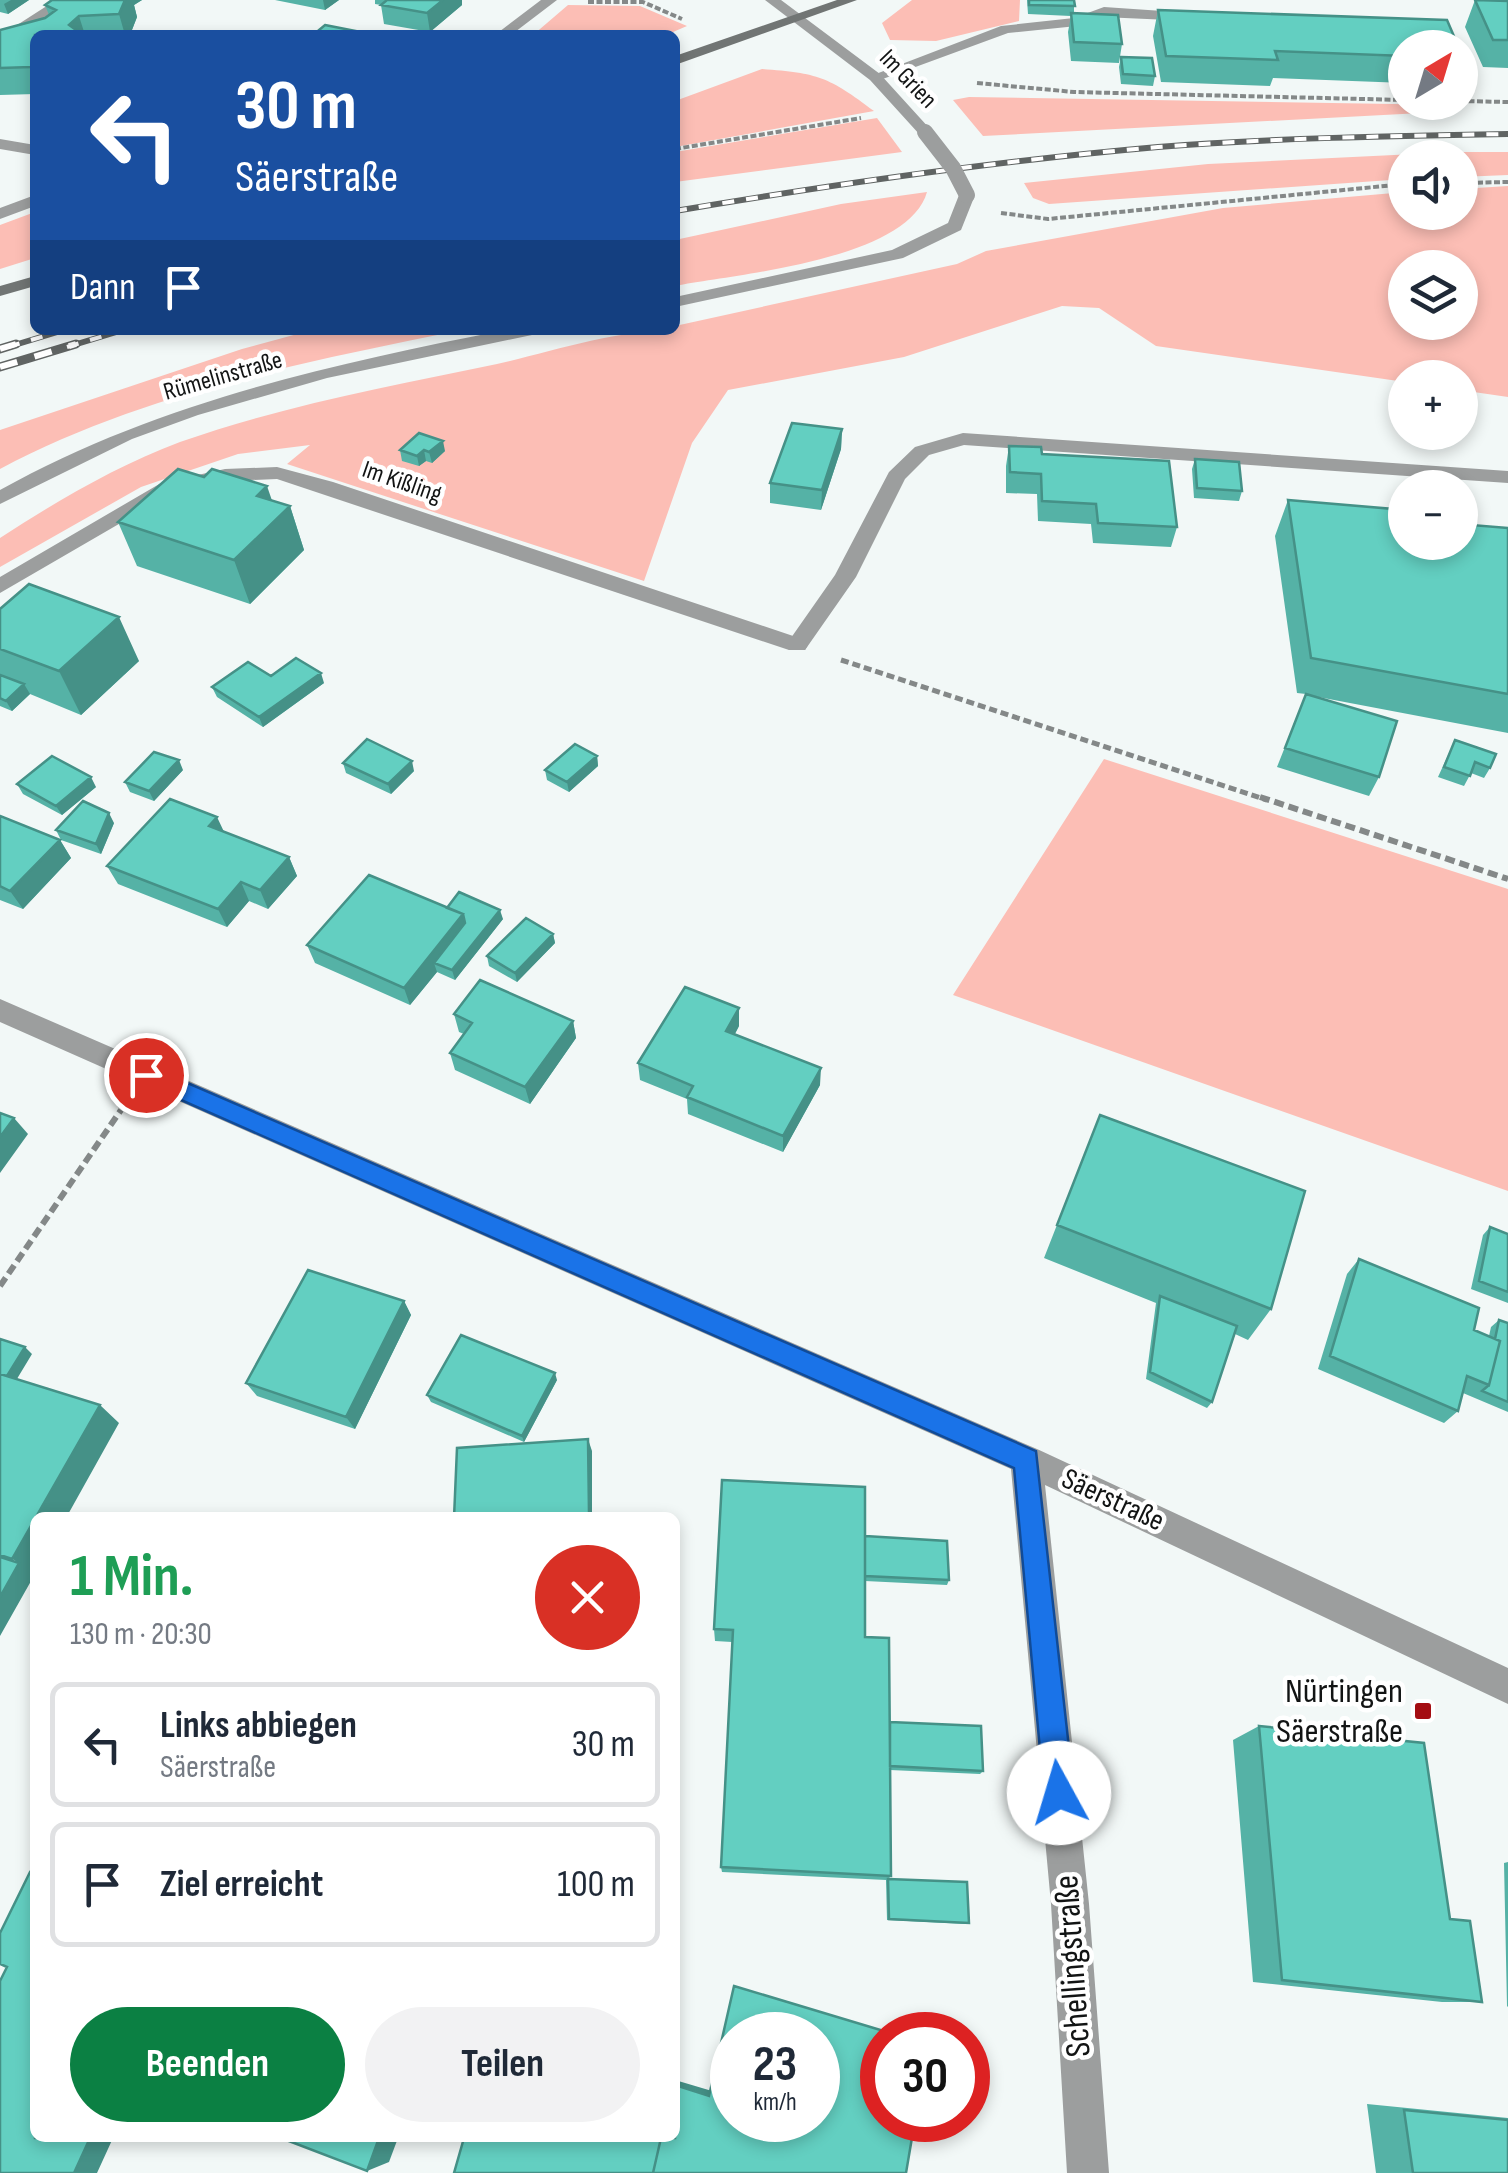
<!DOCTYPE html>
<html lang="de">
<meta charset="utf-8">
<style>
:root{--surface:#fff;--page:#f2f2f3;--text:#1f2937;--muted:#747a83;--line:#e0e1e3;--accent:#0b8043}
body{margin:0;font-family:"Sofia Sans Condensed",sans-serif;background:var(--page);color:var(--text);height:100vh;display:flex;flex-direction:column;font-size:38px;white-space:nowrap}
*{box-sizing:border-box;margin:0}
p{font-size:32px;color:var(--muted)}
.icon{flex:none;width:55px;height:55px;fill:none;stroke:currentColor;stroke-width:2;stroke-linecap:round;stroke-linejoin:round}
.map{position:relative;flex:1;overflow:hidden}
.drawer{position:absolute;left:30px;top:1512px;width:650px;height:630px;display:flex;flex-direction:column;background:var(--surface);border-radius:15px;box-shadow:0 5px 15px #0003}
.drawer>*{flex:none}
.guide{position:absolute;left:30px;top:30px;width:650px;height:305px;border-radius:15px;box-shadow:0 5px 15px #0003;background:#1a4fa0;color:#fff;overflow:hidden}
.needle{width:65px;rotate:38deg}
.fabs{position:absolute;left:1388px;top:30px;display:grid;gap:20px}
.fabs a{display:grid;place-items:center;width:90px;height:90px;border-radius:50%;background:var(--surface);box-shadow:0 5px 15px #0003;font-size:50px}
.speed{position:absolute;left:710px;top:2012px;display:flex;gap:20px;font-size:50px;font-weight:700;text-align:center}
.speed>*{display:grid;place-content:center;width:130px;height:130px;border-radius:50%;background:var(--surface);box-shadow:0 5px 15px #0003;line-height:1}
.speed small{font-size:25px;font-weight:400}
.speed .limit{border:15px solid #d22;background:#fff;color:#111}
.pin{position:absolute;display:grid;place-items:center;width:85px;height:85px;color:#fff;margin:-42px;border:5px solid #fff;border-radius:50%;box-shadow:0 2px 10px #0007}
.me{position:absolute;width:110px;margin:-55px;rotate:354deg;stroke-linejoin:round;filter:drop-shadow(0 0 8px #0008)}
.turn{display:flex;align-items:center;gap:35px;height:210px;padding:0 40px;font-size:45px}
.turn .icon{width:130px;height:130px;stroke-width:2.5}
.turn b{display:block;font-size:70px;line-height:85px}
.then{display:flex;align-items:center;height:95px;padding:0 40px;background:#0003;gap:20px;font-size:38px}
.round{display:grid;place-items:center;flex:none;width:105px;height:105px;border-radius:52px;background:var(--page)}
.head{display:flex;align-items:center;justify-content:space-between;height:170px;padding:0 40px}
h1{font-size:60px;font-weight:700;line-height:75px;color:#1e9e55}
.action{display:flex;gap:20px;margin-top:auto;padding:20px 40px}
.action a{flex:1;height:115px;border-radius:60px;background:var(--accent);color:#fff;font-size:40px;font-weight:700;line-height:115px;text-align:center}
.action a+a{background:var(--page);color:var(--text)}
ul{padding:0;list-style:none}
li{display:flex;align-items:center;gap:30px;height:125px;margin:0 20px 15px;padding:0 20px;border:5px solid var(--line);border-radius:15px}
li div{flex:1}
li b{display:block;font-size:38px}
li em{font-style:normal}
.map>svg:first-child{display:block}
</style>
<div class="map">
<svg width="1508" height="2173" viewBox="0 0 1508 2173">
<rect width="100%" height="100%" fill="#f2f8f7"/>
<path fill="#fcbeb5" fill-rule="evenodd" d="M912 0H1020L1019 21 936 41 890 40 882 23Z
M568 5 640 6 687 26 666 35H533Z
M762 69C818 73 829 77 874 111L675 147V101Z
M969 97 1455 105 1459 111 983 136 953 100Z
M877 118 902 152 675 182V152Z
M1456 152H1508V175L1460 177V158H1405V179L1049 204 1033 198 1024 183 1208 164Z
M1508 186V397L1460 390V378H1405V382L1156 346 1099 308 1062 306 904 357 728 390 692 443 644 581 287 464 310 445 238 454 141 487 0 567V538C57 501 116 466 180 442 282 406 391 386 497 364 554 351 616 330 675 330V326L957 264 986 251 1223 208 1405 192V212H1460V189ZM1405 268H1460V322H1405Z
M927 192C908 260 737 274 675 286V240L841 204Z
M35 212V258L0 269V225Z
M312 330H462C305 362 143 393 0 469V430L242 349Z
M1104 759 1508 889V1191L953 995Z"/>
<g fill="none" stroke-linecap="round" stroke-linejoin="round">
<path stroke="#848888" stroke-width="4" stroke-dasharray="6 2.5" stroke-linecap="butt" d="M588 2H643L682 19
M977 83 1074 92 1405 100
M1460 101 1508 102
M675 149 861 118
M1460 183 1508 182
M1001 213 1048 219 1405 184"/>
<path stroke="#848888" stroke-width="5" stroke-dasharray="8 4" stroke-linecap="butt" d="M841 660 1267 800"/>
<path stroke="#848888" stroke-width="6" stroke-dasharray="10 5" stroke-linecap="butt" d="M1260 797 1508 879
M0 1286 121 1110"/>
<path fill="#9c9e9e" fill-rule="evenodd" d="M1104 7 1192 13 1199 17 1192 21 1102 17 1077 26 1008 33 880 80 868 77 1001 26 1074 18Z
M963 433 1508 471V483L964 445 929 455 905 479 856 577 805 650H789L786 645 835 575 889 472 915 447Z"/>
<path fill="#9c9e9e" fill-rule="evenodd" d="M56 0H72L0 46V36Z
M541 0H557L511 35H495Z
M0 139 35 145V155L0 149Z
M35 195V206L0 219V208Z
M277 467 333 482 805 640 808 645 805 650H789L277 479 225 481 174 492 0 593V577L161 483 225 469Z
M0 999 1037 1449 1508 1668V1704L1045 1485 1089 1904 1109 2173H1067L1051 1904 1011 1469 0 1022Z"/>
<path fill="#9c9e9e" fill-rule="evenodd" d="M765 0H781L880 74 930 129V135H920L870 80Z
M967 190 975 195 961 230 903 258 675 307V297L892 250 948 223 959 195Z
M505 330H541L532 335 327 378 198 415 132 439 0 504V490C158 402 329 365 505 330Z"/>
<path fill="#717574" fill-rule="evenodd" d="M837 0H857L675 65V56Z
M35 276V286L0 296V286Z"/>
<defs>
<path id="rail-far1" d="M675 211C835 184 996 161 1158 147 1274 138 1391 136 1508 134
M8 347 64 330
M67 347 123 330"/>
<path id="rail" d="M0 349 16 344
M0 367 76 344"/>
</defs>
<use href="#rail-far1" stroke="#606463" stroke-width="6"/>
<use href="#rail" stroke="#606463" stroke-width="9"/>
<use href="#rail-far1" stroke="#fff" stroke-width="4" stroke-dasharray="12" stroke-linecap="butt"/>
<use href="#rail" stroke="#fff" stroke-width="6" stroke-dasharray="18" stroke-linecap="butt"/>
<path stroke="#9c9e9e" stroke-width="16" d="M925 132 953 168 967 195"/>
</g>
<path fill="#55b2a6" d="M0 0H29L8 14 0 12Z
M52 0H142L134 5 137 17 130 35H35V94L0 95V30L45 18 49 15 45 5Z
M275 0H339L325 10Z
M375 0H462V5L430 32 384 24 381 5 375 4Z
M1027 0H1074V13L1122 44 1119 63 1071 61 1068 32 1071 16 1028 14Z
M1475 0 1508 1V68L1483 67 1465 27Z
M1158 10 1405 48V83L1273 78 1270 86 1161 82 1153 36Z
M1121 57 1155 76 1153 86 1121 84 1119 67Z
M842 429 841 449 821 510 770 503V483Z
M1009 446 1042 454 1177 527 1171 547 1093 543 1091 524 1038 521 1037 494 1006 493V466Z
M400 450 445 451 432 463 426 461 419 466 402 461Z
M1195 459 1242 491 1239 501 1194 498 1192 469Z
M1288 500 1405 542 1508 528V733L1313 696 1379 777 1369 796 1277 767 1306 694 1297 693 1275 536Z
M290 506 304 550 250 604 137 566 118 522Z
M0 609 139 661 81 715 30 694 12 711 0 706Z
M324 683 263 727 217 697 212 687Z
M1455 740 1490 768 1484 778 1471 773 1464 786 1438 777Z
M597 756 598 766 569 792 547 780 545 770Z
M343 763 414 771 391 794 346 773Z
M183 770 154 801 130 792 125 782Z
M17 784 96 787 62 815 23 794Z
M0 816 60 840 71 858 23 909 0 900Z
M114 823 101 854 61 840 56 830Z
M223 832 289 857 297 876 268 909 249 901 227 927 118 884 107 866Z
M447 908 503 919 455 980 437 972 410 1005 315 963 307 945Z
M553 934 555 943 517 982 489 966 487 956Z
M454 1014 573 1021 576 1038 530 1104 455 1070 450 1053 464 1034 459 1032Z
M739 1026 735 1034 820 1085 783 1152 688 1114 687 1099 640 1080 638 1063Z
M1100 1115 1271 1309 1248 1340 1235 1334 1212 1402 1207 1408 1146 1379 1156 1303 1044 1258Z
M1490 1227 1508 1234V1303L1471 1289 1483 1235Z
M1359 1259 1474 1330 1489 1336 1491 1327 1499 1320 1508 1323V1412L1463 1393 1458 1411 1444 1423 1318 1369 1347 1274Z
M404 1301 411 1315 355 1429 257 1396 246 1383Z
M557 1380 524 1442 431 1402 427 1395Z
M592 1451V1518H454Z
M865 1536 949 1580 947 1585 865 1581V1637L890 1722 983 1771 980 1774 890 1770 891 1876 888 1879 969 1923 966 1924 887 1920 886 1880 722 1872 721 1867 732 1642 715 1641 714 1629Z
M1259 1726 1450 1919 1482 2002H1442L1253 1982 1233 1740Z
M1508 1862V2007L1507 2006 1504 1863Z
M1367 2104 1508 2118V2173H1376Z"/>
<path fill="#459187" d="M11 0H29L8 14 4 4Z
M124 0H142L134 5 137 17 130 35H125L119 14Z
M323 0H339L325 10Z
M443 0H462V5L430 32 427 13Z
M79 16 85 35H72L69 25Z
M842 429 841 449 821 510 822 490Z
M443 441 445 451 432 463 429 452Z
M424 450 426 461 419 466 417 456Z
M267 486 278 518 290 506 304 550 250 604 234 560 257 496Z
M119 617 139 661 81 715 59 671Z
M321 673 324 683 263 727 259 717Z
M24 684 30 694 12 711 6 701Z
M597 756 598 766 569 792 567 782Z
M179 760 183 770 154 801 149 791Z
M412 761 414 771 391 794 388 784Z
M91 777 96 787 62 815 56 806Z
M109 813 114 823 101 854 96 844Z
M217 817 226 836 209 826Z
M60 840 71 858 23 909 10 891Z
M289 857 297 876 268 909 260 890Z
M241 882 249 901 227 927 218 909Z
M500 910 503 919 455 980 452 970Z
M463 914 468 933 434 963 437 972 410 1005 404 988Z
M553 934 555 943 517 982 515 973Z
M739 1008V1026L727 1048 726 1031Z
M573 1021 576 1038 530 1104 525 1087Z
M821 1068 820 1085 783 1152V1136Z
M14 1118 28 1134 0 1173V1137Z
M404 1301 411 1315 355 1429 346 1417Z
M25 1347 32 1354 0 1407V1387Z
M555 1373 557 1380 524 1442 522 1436Z
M100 1405 119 1423 66 1518H36Z
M588 1439 592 1451V1518H590L589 1513Z
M35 1519V1574L0 1636V1597L19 1563 12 1559Z
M675 2080 712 2091 709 2096 675 2085Z
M90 2138H113L97 2173H74Z
M379 2138H398L389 2162 367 2171Z"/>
<path fill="#63cfc1" stroke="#459187" stroke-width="2.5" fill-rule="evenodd" d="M52 0H125L119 14 79 16 69 25 83 35H35V64L31 67 0 68V30L45 18 56 10 45 5Z
M387 0H443L427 13 381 5Z
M1029 0H1074L1075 6 1029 5Z
M1475 0 1508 1V40H1493Z
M1158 10 1447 20 1459 48H1405V56L1275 51 1278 60 1166 56Z
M1071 13 1118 15 1122 44 1074 42Z
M325 25 371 34 370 35H313Z
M1121 57 1152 58 1155 76 1123 74Z
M792 423 842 429 822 490 770 483Z
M419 433 443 441 429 452 424 450 417 456 400 450Z
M1009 446 1041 447 1042 454 1169 461 1177 527 1098 523 1096 504 1042 501 1041 474 1010 472Z
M1195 459 1239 462 1242 491 1197 488Z
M178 469 204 477 212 469 267 486 257 496 290 506 234 560 118 522Z
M1288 500 1405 510V542H1460V524L1508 528V694L1311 658Z
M29 584 119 617 59 671 0 649V609Z
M296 658 321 673 259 717 212 687 248 662 271 676Z
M0 675 24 684 6 701 0 698Z
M1306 694 1397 721 1379 777 1285 748Z
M367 739 412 761 388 784 343 763Z
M1455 740 1496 754 1490 768 1475 762 1470 776 1444 767Z
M575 744 597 756 567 782 545 770Z
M154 752 179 760 149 791 125 782Z
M52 756 91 777 56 806 17 784Z
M170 799 217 817 209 826 289 857 260 890 241 882 218 909 107 866Z
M83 801 109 813 96 844 56 830Z
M0 816 60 840 10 891 0 886Z
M369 875 463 914 404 988 307 945Z
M459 892 500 910 452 970 434 963 465 923 463 914 447 908Z
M526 918 553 934 515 973 487 956Z
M480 980 573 1021 525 1087 450 1053 472 1023 454 1014Z
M685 987 739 1008 726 1031 821 1068 783 1136 687 1097 693 1086 638 1063Z
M0 1113 14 1118 0 1137Z
M1100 1115 1305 1191 1271 1309 1057 1225Z
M1490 1227 1508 1234V1292L1479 1281Z
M1359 1259 1479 1308 1474 1330 1500 1341 1489 1385 1467 1376 1458 1411 1330 1356Z
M308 1270 404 1301 346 1417 246 1383Z
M1160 1296 1237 1326 1212 1402 1150 1372Z
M1499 1320 1508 1323V1402L1482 1391 1489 1385 1500 1341 1495 1339Z
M461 1335 555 1373 522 1436 427 1395Z
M0 1339 25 1347 7 1376 0 1374Z
M0 1374 100 1405 12 1559 0 1555Z
M588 1439 589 1513 561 1515V1518H454L457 1448Z
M722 1480 865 1487V1637L889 1638 891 1876 721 1867 733 1630 714 1629Z
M865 1536 947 1541 949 1580 865 1576Z
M0 1557 19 1563 0 1597Z
M890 1722 981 1726 983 1771 890 1766Z
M1259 1726 1424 1743 1450 1919 1470 1921 1482 2002 1282 1980Z
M30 1872 35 1874V2138H90L74 2173H0V1981L7 1967 0 1964V1933Z
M888 1879 967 1882 969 1923 889 1919Z
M734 1986 897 2035H882V2120H915L906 2173H653L661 2138H675V2085L709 2096ZM732 2035H818V2120H732Z
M1404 2110 1508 2120V2173H1413Z
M281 2138H379L367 2171Z
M464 2138H661L653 2173H454Z"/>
<path fill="#1a73e8" stroke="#114b97" stroke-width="2.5" d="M146 1065 1036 1451 1074 1793 1069 1804 1059 1808 1048 1804 1044 1793 1014 1468 138 1081 134 1075 138 1068Z"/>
<rect fill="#a40d12" stroke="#fff" stroke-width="4" x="1413" y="1701" width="20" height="20" rx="5"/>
<g text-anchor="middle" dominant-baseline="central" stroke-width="9" stroke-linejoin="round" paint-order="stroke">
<g font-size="25" fill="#121414" stroke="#fff">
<text transform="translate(908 79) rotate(46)">Im Grien</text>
<text transform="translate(223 376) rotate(-16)">Rümelinstraße</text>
<text transform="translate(402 482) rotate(19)">Im Kißling</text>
</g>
<g font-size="30" fill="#121414" stroke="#fff">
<text transform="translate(1113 1500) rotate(25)">Säerstraße</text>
</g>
<g font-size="35" fill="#121414" stroke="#fff" text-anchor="end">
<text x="1403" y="1691">Nürtingen<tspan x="1403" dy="40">Säerstraße</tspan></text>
</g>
<g font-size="35" fill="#121414" stroke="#fff">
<text transform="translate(1073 1966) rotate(-94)">Schellingstraße</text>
</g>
</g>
</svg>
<div class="fabs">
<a><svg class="needle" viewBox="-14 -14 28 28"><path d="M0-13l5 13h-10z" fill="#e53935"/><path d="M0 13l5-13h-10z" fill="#747a83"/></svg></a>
<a><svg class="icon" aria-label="sound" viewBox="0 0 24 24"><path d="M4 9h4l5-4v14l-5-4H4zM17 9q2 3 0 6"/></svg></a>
<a><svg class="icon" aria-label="layers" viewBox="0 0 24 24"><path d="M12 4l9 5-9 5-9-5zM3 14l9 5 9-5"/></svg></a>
<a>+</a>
<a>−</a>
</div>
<div class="speed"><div>23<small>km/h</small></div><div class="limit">30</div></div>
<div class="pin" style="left:146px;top:1075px;background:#d93025"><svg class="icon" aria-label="arrive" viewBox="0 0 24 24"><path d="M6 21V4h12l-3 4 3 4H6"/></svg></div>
<svg class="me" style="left:1059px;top:1793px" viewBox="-20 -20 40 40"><circle r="19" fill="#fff"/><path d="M0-13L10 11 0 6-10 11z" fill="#1a73e8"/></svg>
<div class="guide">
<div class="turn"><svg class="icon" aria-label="left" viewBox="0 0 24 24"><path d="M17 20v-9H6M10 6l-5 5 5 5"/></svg><div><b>30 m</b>Säerstraße</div></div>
<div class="then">Dann<svg class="icon" aria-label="arrive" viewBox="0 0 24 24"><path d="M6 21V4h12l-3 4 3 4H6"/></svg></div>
</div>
<section class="drawer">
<div class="head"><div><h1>1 Min.</h1><p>130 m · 20:30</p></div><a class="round" style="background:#d93025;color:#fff"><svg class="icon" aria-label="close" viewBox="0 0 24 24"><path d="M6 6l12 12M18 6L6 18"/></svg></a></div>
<ul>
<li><svg class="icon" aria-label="left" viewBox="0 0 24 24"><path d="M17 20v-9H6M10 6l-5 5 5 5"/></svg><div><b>Links abbiegen</b><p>Säerstraße</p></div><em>30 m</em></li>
<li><svg class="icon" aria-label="arrive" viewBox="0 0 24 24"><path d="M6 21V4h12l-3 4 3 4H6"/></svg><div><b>Ziel erreicht</b></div><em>100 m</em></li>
</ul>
<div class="action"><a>Beenden</a><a>Teilen</a></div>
</section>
</div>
